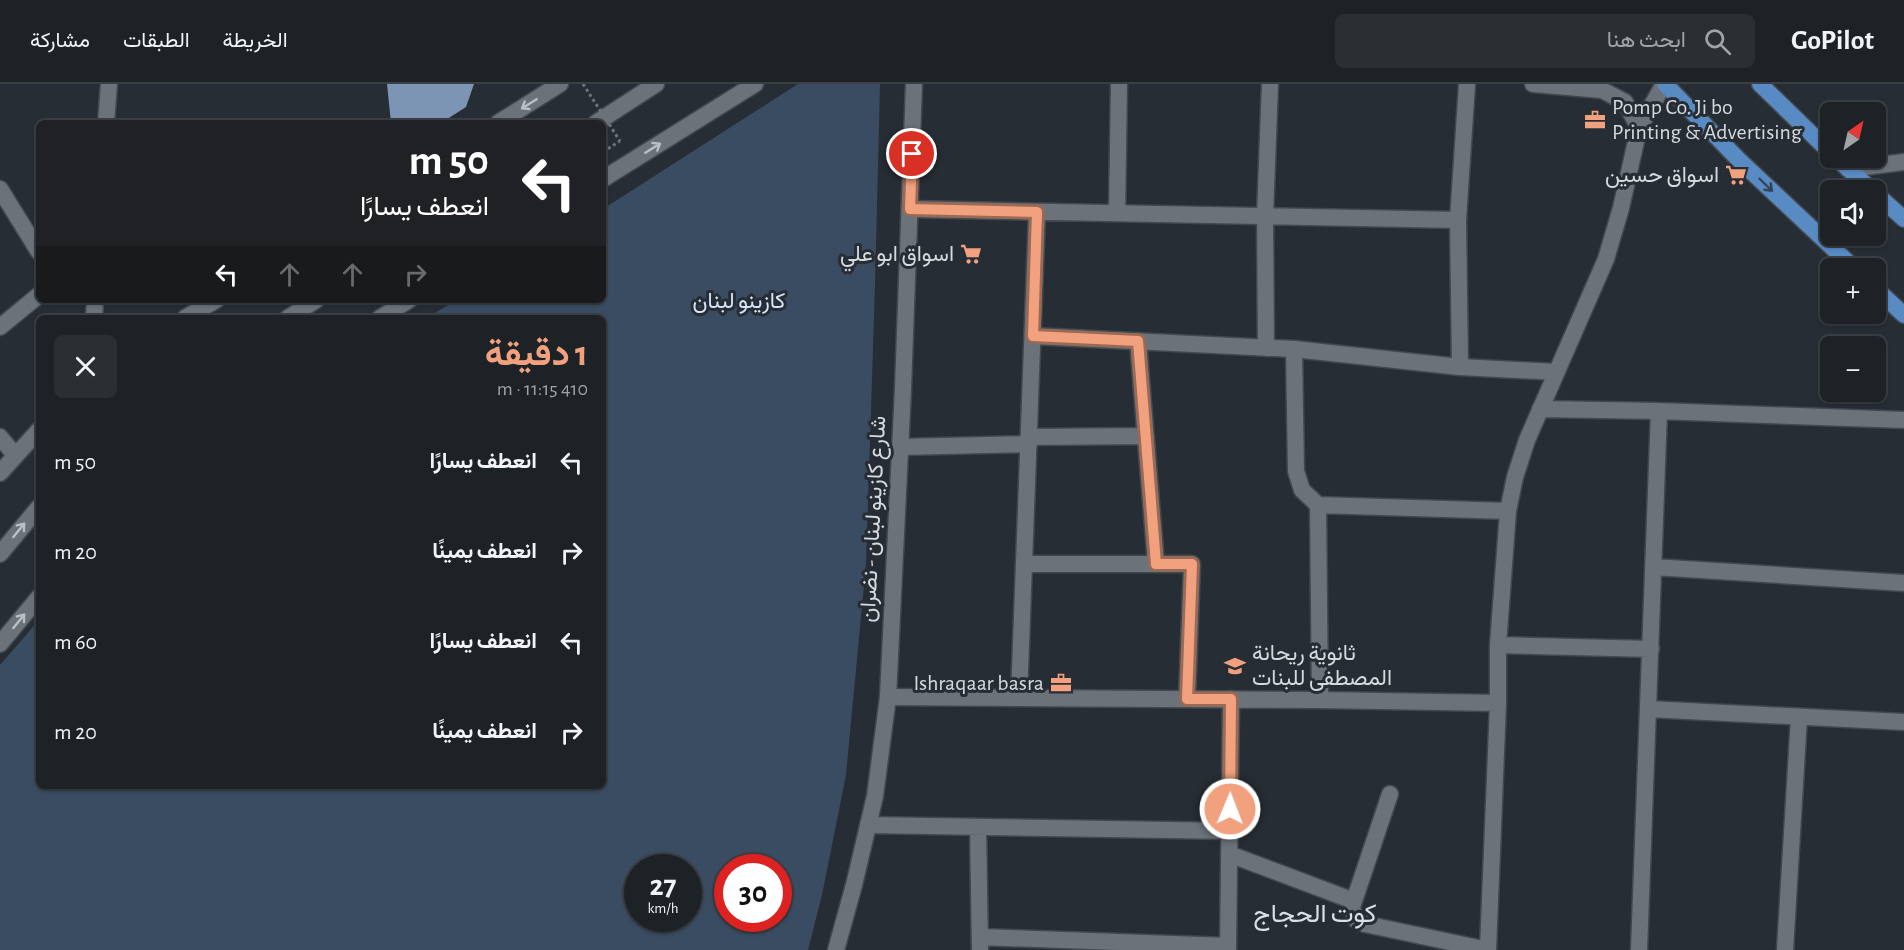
<!DOCTYPE html>
<html lang="ar">
<meta charset="utf-8">
<style>
:root{--surface:#1d2227;--page:#2a2f33;--text:#f1f3f6;--muted:#a0a4a7;--line:#3b3f44;--accent:#f2a17e}
body{margin:0;font-family:"Alegreya Sans",Vazirmatn,sans-serif;background:var(--page);color:var(--text);direction:rtl;height:100vh;display:flex;flex-direction:column;font-size:22px;white-space:nowrap}
*{box-sizing:border-box;margin:0}
p{font-size:20px;color:var(--muted)}
.icon{flex:none;width:33px;height:33px;fill:none;stroke:currentColor;stroke-width:2;stroke-linecap:round;stroke-linejoin:round}
.map{position:relative;flex:1;overflow:hidden;direction:ltr}
.side{position:absolute;left:36px;top:231px;width:570px;height:474px;display:flex;flex-direction:column;background:var(--surface);border-radius:9px;box-shadow:0 2px 4px #0004,0 0 0 2px var(--line);direction:rtl}
.side>*{flex:none}
.guide{position:absolute;left:36px;top:36px;width:570px;height:183px;border-radius:9px;box-shadow:0 2px 4px #0004,0 0 0 2px var(--line);direction:rtl;background:#202124;color:#fff;overflow:hidden}
.needle{width:39px;rotate:34deg}
.tools{position:absolute;left:1820px;top:18px;display:grid;gap:12px}
.tools a{display:grid;place-items:center;width:66px;height:66px;border-radius:9px;background:var(--surface);box-shadow:0 2px 4px #0004,0 0 0 2px var(--line);font-size:30px}
.speed{position:absolute;left:624px;top:770px;display:flex;gap:12px;font-size:30px;font-weight:700;text-align:center}
.speed>*{display:grid;place-content:center;width:78px;height:78px;border-radius:50%;background:var(--surface);box-shadow:0 2px 4px #0004,0 0 0 2px var(--line);line-height:1}
.speed small{font-size:15px;font-weight:400}
.speed .limit{border:9px solid #d22;background:#fff;color:#111}
.pin{position:absolute;display:grid;place-items:center;width:51px;height:51px;color:#fff;margin:-26px;border:3px solid #fff;border-radius:50%;box-shadow:0 2px 6px #0007}
.me{position:absolute;width:66px;margin:-33px;rotate:1deg;stroke-linejoin:round;filter:drop-shadow(0 0 4px #0008)}
.turn{display:flex;align-items:center;gap:21px;height:126px;padding:0 18px;font-size:27px}
.turn .icon{width:78px;height:78px;stroke-width:2.5}
.turn b{display:block;font-size:42px;line-height:51px}
.lanes{display:flex;align-items:center;height:57px;padding:0 18px;background:#0003;justify-content:center;gap:30px;direction:ltr}
.lanes .off{opacity:.35}
.round{display:grid;place-items:center;flex:none;width:63px;height:63px;border-radius:9px;background:var(--page)}
.head{display:flex;align-items:center;justify-content:space-between;height:102px;padding:0 18px}
h1{font-size:36px;font-weight:700;line-height:45px;color:var(--accent)}
ul{padding:0;list-style:none}
li{display:flex;align-items:center;gap:18px;height:90px;padding:0 18px}
li div{flex:1}
li b{display:block;font-size:22px}
li em{font-style:normal}
header{display:flex;align-items:center;gap:36px;box-sizing:border-box;height:84px;padding:0 30px;background:var(--surface);border-bottom:2px solid var(--line)}
header strong{font-size:28px}
nav{display:flex;gap:33px;margin-inline-start:auto;font-size:21px}
.search{width:420px;height:54px;background:var(--page);display:flex;align-items:center;gap:15px;box-sizing:border-box;padding:0 21px;border-radius:9px;color:var(--muted);font-size:22px}
.map>svg:first-child{display:block}
</style>
<header>
<strong>GoPilot</strong>
<div class="search"><svg class="icon" aria-label="search" viewBox="0 0 24 24"><circle cx="10" cy="10" r="6"/><path d="M15 15l6 6"/></svg>ابحث هنا</div>
<nav><a>الخريطة</a><a>الطبقات</a><a>مشاركة</a></nav>
</header>
<div class="map">
<svg width="1904" height="866" viewBox="0 0 1904 866">
<rect width="100%" height="100%" fill="#272d34"/>
<path fill="#3a4c61" fill-rule="evenodd" d="M798 0H880L875 202 866 480 846 691 822 811 808 866H0V581L39 536V702H603V234H426L457 216H603V125ZM638 783H688V834H638ZM728 783H778V834H728Z"/>
<path fill="#7c95b4" d="M387 0H474L466 23 441 39H391Z"/>
<g fill="none" stroke-linecap="round" stroke-linejoin="round">
<defs>
<path id="minor" d="M106 39 109 0
M1639 44 1664 0
M1848 85 1904 78
M0 105 39 168
M910 125 1458 136
M1117 129 1119 0
M94 234 95 216
M0 243 39 211
M1033 252 1294 265 1460 283 1556 288
M1138 257 1156 480
M1266 264 1265 132 1270 0
M1294 265 1296 387 1302 406 1318 421 1508 427
M1460 283 1458 136 1467 0
M1540 325 1659 327 1904 336
M0 353 15 371
M1029 353 1146 352
M900 363 1029 360
M1318 421 1320 616
M1024 480H1192L1187 615
M1653 483 1904 499
M1498 561 1651 565
M888 613 1320 616 1498 619
M1019 614 1037 128
M1648 625 1904 638
M1390 710 1352 823 1355 835 1365 840 1488 866
M868 741 1230 747
M978 743 980 866
M1229 770 1354 817
M980 853 1228 862
M1228 866 1231 615
M1488 866 1498 619V561L1508 427 1515 393 1527 356 1606 175 1621 124 1639 44 1625 18 1602 6 1533 0
M1639 866 1659 327
M1785 866 1799 633"/>
<path id="tertiary" d="M603 95 755 0
M380 234 409 216
M0 560 39 513
M836 866 854 801 875 712 888 613 903 305 914 0"/>
<path id="secondary" d="M498 39 560 0
M596 39 656 0
M185 234 216 216
M288 234 316 216
M0 389 39 346
M0 470 39 423"/>
<path id="primary" d="M1665 0 1739 76 1854 184
M1760 0 1830 68
M1836 74 1872 106
M1875 109 1904 135
M1875 204 1904 231"/>
</defs>
<use href="#minor" stroke="#43484e" stroke-width="19"/>
<use href="#tertiary" stroke="#43484e" stroke-width="19"/>
<use href="#secondary" stroke="#43484e" stroke-width="19"/>
<use href="#primary" stroke="#43484e" stroke-width="19"/>
<path stroke="#6f747a" stroke-width="3" stroke-dasharray="3 3" stroke-linecap="butt" d="M603 68 620 57"/>
<use href="#minor" stroke="#6b727a" stroke-width="16"/>
<use href="#tertiary" stroke="#6b727a" stroke-width="16"/>
<use href="#secondary" stroke="#6b727a" stroke-width="16"/>
<use href="#primary" stroke="#588ac3" stroke-width="16"/>
<path stroke="#6f747a" stroke-width="3" stroke-dasharray="3 3" stroke-linecap="butt" d="M583 0 620 57"/>
</g>
<defs><path id="oneway-shaft" d="M-6 0H5M1.5-3L5.5 0L1.5 3" fill="none" stroke-width="1.6" stroke-linecap="round" stroke-linejoin="round" transform="scale(1.5)"/></defs>
<g stroke="#bbc0c5">
<use href="#oneway-shaft" transform="translate(529 20) rotate(148)"/>
<use href="#oneway-shaft" transform="translate(653 64) rotate(-32)"/>
<use href="#oneway-shaft" transform="translate(19 446) rotate(-51)"/>
<use href="#oneway-shaft" transform="translate(19 537) rotate(-51)"/>
</g>
<use stroke="#334458" href="#oneway-shaft" transform="translate(1766 101) rotate(44)"/>
<g fill="none" stroke-linecap="round" stroke-linejoin="round">
<defs>
<path id="route" d="M912 70 910 125 1037 128 1033 252 1138 257 1156 480H1192L1187 615H1231L1230 725"/>
</defs>
<use href="#route" stroke="#9d6952" stroke-width="15"/>
<use href="#route" stroke="#f2a17e" stroke-width="10"/>
</g>
<defs>
<symbol id="office-bare" viewBox="-9 -9 18 18"><path d="M-6-3h4V-5.5h4V-3h4V5H-6ZM-1-4.5V-3h2v-1.5ZM-6 0V1H6V0Z" fill="#f2a17e" stroke="#272d34" stroke-width="2.5" paint-order="stroke"/></symbol>
<symbol id="supermarket-bare" viewBox="-9 -9 18 18"><path d="M-6-5.5h2.5l.6 2H6L4.5 2H-2.5L-4.4-4H-6ZM-1.5 3.2a1.3 1.3 0 1 0 .1 0ZM3 3.2a1.3 1.3 0 1 0 .1 0Z" fill="#f2a17e" stroke="#272d34" stroke-width="2.5" paint-order="stroke"/></symbol>
<symbol id="school-bare" viewBox="-9 -9 18 18"><path d="M0-5L7-2L0 1L-7-2ZM-4 1L0 2.5L4 1V4Q0 6-4 4Z" fill="#f2a17e" stroke="#272d34" stroke-width="2.5" paint-order="stroke"/></symbol>
</defs>
<g fill-rule="evenodd">
<use href="#office-bare" x="1580" y="21" width="30" height="30"/>
<use href="#supermarket-bare" x="1721" y="76" width="30" height="30"/>
<use href="#supermarket-bare" x="956" y="155" width="30" height="30"/>
<use href="#school-bare" x="1220" y="567" width="30" height="30"/>
<use href="#office-bare" x="1046" y="584" width="30" height="30"/>
</g>
<g text-anchor="middle" dominant-baseline="central" stroke-width="6" stroke-linejoin="round" paint-order="stroke">
<g font-size="22" fill="#d6dade" stroke="#272d34" text-anchor="end">
<text x="1612" y="23" text-anchor="start">Pomp Co. Ji bo<tspan x="1612" dy="25">Printing &amp; Advertising</tspan></text>
<text x="1719" y="91">اسواق حسين</text>
<text x="954" y="170">اسواق ابو علي</text>
<text x="1252" y="569" text-anchor="start">ثانوية ريحانة<tspan x="1252" dy="25">المصطفى للبنات</tspan></text>
<text x="1044" y="599">Ishraqaar basra</text>
</g>
<g font-size="22" fill="#d4e5fa" stroke="#272d34">
<text x="739" y="217">كازينو لبنان</text>
</g>
<g font-size="22" fill="#d6dade" stroke="#272d34">
<text transform="translate(873 435) rotate(-87)">شارع كازينو لبنان - نضران</text>
</g>
<g font-size="26" fill="#d7dfe8" stroke="#272d34">
<text x="1315" y="830">كوت الحجاج</text>
</g>
</g>
</svg>
<div class="tools">
<a><svg class="needle" viewBox="-14 -14 28 28"><path d="M0-13l5 13h-10z" fill="#e53935"/><path d="M0 13l5-13h-10z" fill="#a0a4a7"/></svg></a>
<a><svg class="icon" aria-label="sound" viewBox="0 0 24 24"><path d="M4 9h4l5-4v14l-5-4H4zM17 9q2 3 0 6"/></svg></a>
<a>+</a>
<a>−</a>
</div>
<div class="speed"><div>27<small>km/h</small></div><div class="limit">30</div></div>
<div class="pin" style="left:912px;top:70px;background:#d93025"><svg class="icon" aria-label="arrive" viewBox="0 0 24 24"><path d="M6 21V4h12l-3 4 3 4H6"/></svg></div>
<svg class="me" style="left:1230px;top:725px" viewBox="-20 -20 40 40"><circle r="17" fill="#f2a17e" stroke="#fff" stroke-width="3"/><path d="M0-11L8 9 0 5-8 9z" fill="#fff"/></svg>
<div class="guide">
<div class="turn"><svg class="icon" aria-label="left" viewBox="0 0 24 24"><path d="M17 20v-9H6M10 6l-5 5 5 5"/></svg><div><b>50 m</b>انعطف يسارًا</div></div>
<div class="lanes"><svg class="icon" aria-label="left" viewBox="0 0 24 24"><path d="M17 20v-9H6M10 6l-5 5 5 5"/></svg><svg class="icon off" aria-label="ahead" viewBox="0 0 24 24"><path d="M12 20V5M6 11l6-6 6 6"/></svg><svg class="icon off" aria-label="ahead" viewBox="0 0 24 24"><path d="M12 20V5M6 11l6-6 6 6"/></svg><svg class="icon off" aria-label="right" viewBox="0 0 24 24"><path d="M7 20v-9h11M14 6l5 5-5 5"/></svg></div>
</div>
<section class="side">
<div class="head"><div><h1>1 دقيقة</h1><p>410 m · 11:15</p></div><a class="round"><svg class="icon" aria-label="close" viewBox="0 0 24 24"><path d="M6 6l12 12M18 6L6 18"/></svg></a></div>
<ul>
<li><svg class="icon" aria-label="left" viewBox="0 0 24 24"><path d="M17 20v-9H6M10 6l-5 5 5 5"/></svg><div><b>انعطف يسارًا</b></div><em>50 m</em></li>
<li><svg class="icon" aria-label="right" viewBox="0 0 24 24"><path d="M7 20v-9h11M14 6l5 5-5 5"/></svg><div><b>انعطف يمينًا</b></div><em>20 m</em></li>
<li><svg class="icon" aria-label="left" viewBox="0 0 24 24"><path d="M17 20v-9H6M10 6l-5 5 5 5"/></svg><div><b>انعطف يسارًا</b></div><em>60 m</em></li>
<li><svg class="icon" aria-label="right" viewBox="0 0 24 24"><path d="M7 20v-9h11M14 6l5 5-5 5"/></svg><div><b>انعطف يمينًا</b></div><em>20 m</em></li>
</ul>
</section>
</div>
